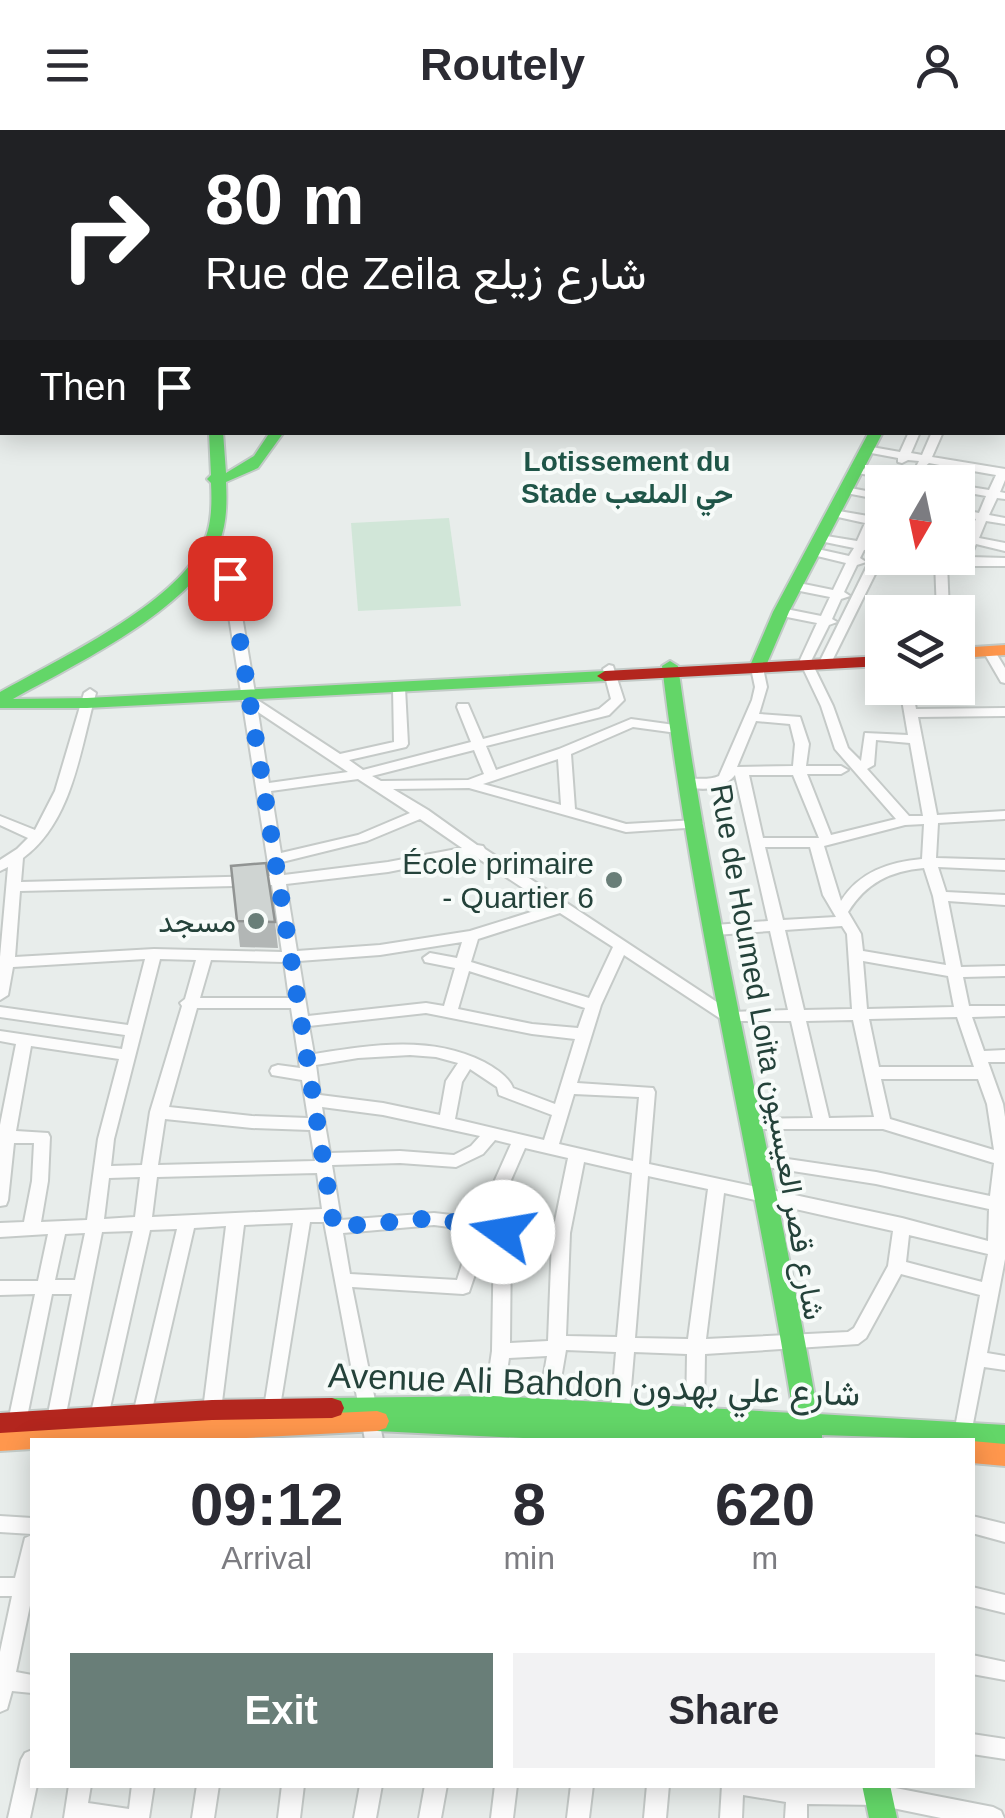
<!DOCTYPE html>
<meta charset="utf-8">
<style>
:root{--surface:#fff;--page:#f2f2f3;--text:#2b2b33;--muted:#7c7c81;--accent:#697e78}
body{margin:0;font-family:Arial,Vazirmatn,sans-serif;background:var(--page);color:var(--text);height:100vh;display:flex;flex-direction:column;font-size:38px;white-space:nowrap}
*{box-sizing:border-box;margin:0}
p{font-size:32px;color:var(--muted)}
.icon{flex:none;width:55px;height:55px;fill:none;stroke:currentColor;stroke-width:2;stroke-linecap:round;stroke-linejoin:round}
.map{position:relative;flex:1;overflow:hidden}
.drawer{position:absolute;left:30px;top:1308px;width:945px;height:350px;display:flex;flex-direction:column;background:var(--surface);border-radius:0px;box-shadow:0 5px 25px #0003}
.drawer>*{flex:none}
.guide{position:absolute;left:0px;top:0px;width:1005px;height:305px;box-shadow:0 5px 25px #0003;background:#202124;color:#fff;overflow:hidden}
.needle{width:65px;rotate:189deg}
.tools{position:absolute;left:865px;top:335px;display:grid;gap:20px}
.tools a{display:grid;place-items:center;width:110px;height:110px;border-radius:0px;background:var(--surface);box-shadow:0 5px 25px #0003;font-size:50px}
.pin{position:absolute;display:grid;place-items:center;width:85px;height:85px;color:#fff;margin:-42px;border-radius:20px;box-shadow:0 5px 15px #0006}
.me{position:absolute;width:110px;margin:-55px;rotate:283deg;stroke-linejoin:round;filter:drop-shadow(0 0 8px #0008)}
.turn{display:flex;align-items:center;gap:35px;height:210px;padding:0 40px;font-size:45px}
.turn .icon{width:130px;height:130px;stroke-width:2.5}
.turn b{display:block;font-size:70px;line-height:85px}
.then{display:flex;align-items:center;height:95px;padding:0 40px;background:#0003;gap:20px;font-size:38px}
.eta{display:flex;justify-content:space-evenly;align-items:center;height:170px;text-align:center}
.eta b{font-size:60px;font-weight:700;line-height:70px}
.primary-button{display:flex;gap:20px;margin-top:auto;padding:20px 40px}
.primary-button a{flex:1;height:115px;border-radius:0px;background:var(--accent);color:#fff;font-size:40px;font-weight:700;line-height:115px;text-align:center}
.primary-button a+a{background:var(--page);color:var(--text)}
header{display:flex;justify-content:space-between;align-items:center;height:130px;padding:0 40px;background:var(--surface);font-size:45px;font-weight:700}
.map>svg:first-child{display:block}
</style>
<header><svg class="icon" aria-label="menu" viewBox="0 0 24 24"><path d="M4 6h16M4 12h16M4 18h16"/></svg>Routely<svg class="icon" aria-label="person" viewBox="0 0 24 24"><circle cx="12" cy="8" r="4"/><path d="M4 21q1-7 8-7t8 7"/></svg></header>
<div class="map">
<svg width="1005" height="1688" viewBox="0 0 1005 1688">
<rect width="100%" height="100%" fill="#e8edeb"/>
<path fill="#d1e6d8" d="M449 388 461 476 358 481 351 393Z"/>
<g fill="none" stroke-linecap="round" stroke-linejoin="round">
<defs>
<path id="street" d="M333 0H341V2H333Z
M523 0H531L532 2H524Z
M665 0H675L676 2H667Z
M746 0H757L754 2H744Z
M850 0H858L857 2H849Z
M2 134V140L0 141V135Z
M1002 156 1005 157V163L1002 162Z
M1002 188H1005V194H1002Z
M1002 209H1005V215H1002Z
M0 231H2V237L0 238Z
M1002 231H1005V237H1002Z
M1002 252H1005V264L1002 265Z
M1002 278 1005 279 1004 286H1002Z
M909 302H920L911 323 922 325 932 302H943L932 327 1005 339V350L1000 362 1005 363V369L997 368 989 385 1005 388V394L986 391 979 408 1005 413V421L976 414 970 427 1005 428V436H962L947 433 949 482H937L935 432H923L917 428 959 426 965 412 958 410V404L968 406 976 389 958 385V379L979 383 986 366 958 361V355L989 360 996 345 956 338 948 352H938L945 336 929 333 923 338 917 335 919 331 908 330 902 333 898 332V328L866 322 861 319 866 316 900 322Z
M855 337 928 349 934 352H911L851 342 849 340Z
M845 357 882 364V381L879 389H882V395H876L867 413 875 417 873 419 864 420 860 428 866 432 857 435 844 462 850 466 841 469 832 489 837 492 829 495 811 531 833 576 848 618 861 631 865 603 908 605 900 558H912L916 579 1005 578V586L918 587 937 685 1005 681V689L938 693 936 728 1005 730V740L938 737 946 762 1005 765V775L948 771 961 837 1005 836V846L963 847 969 876H1005V886L972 887 984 921 1005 920V932H988L1003 974 1005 987V1129L987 1223 1005 1226V1240L984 1237 970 1309H956L954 1303 980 1165 901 1144 866 1208 858 1214 705 1224 704 1286 702 1291 695 1294 688 1291 686 1286 687 1224 634 1222 629 1281 627 1286 620 1289 613 1286 611 1281 616 1222 566 1220 556 1278 553 1283 547 1286 541 1283 538 1278 547 1226 509 1228 502 1276 499 1281 493 1284 487 1281 484 1276 492 1221 494 1105 489 1103 469 1162 463 1164 352 1157 383 1310H365L324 1092H310L279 1283 273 1286 267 1283 264 1278 293 1093 244 1095 221 1280 218 1285 212 1288 206 1285 203 1280 226 1096 194 1098 151 1284 149 1289 142 1292 135 1289 133 1284 177 1099 150 1100 108 1287 106 1292 99 1295 92 1292 90 1287 133 1101 102 1102 65 1289 63 1294 56 1297 49 1294 47 1289 72 1164H52L26 1292 24 1297 17 1300 10 1297 8 1292 35 1164 0 1165V1151H38L48 1104 0 1107V1093L24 1092 32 1051 34 1013H14L8 1070 6 1075 0 1076V995L16 914 0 911V901L122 919 125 905 0 887V877L128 895 145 829 13 837 8 865 0 870V827L8 737 0 741V730L17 719 28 708 0 695V686L35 700 55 661 84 563 90 559 96 563C80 619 73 691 23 728L21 752 270 746 219 423 208 416V412H216L231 421 256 569 340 624 394 612 393 558 399 554 405 558 408 614 406 617 349 630 363 640 471 612 457 577 458 574H468L483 609 599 579 611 569 603 539 609 535 613 536 624 570 609 585 486 616 496 640 559 619 631 589 682 596 684 599 682 602 677 603 633 597 571 624 575 679 626 694 696 690 701 691 703 694 701 697 626 702 469 658 393 659 428 680 477 715 483 716 485 719 732 882 788 880 770 801 715 805 708 800 715 795 768 791 735 645C723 660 698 663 681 653 691 645 707 652 719 646L752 570 755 557 751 538 757 534 763 538 767 557 759 584 800 587 809 614 806 636H841L848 640 841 644H807L831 705 896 689 835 619 821 576 801 534 800 530 817 493 777 485 775 482 781 478 821 486 830 467 790 459 788 456 794 452 833 460 846 433 809 424 807 422 813 418 849 426 854 418 820 411 814 408 820 405 857 411 865 393 829 385 827 383 833 380 868 386 877 369 841 362 839 360ZM258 582 348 642 269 653ZM756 591 790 594 795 614 793 636 737 637ZM876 610 910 613 923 686H909L867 639 874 635ZM474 620 484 644 468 650 381 651 372 646ZM558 629 561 675 483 654ZM749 645H793L819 708H763ZM358 649 410 683 358 705 281 723 271 661ZM420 689 462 718 388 732 284 745 282 732 367 711ZM924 694 922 729C889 732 859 742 841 771L824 716 905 695ZM765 717H810L823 765 836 787 783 790ZM473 725 550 776 470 801 380 815 297 821 286 754 388 742ZM924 738 933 766 946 835 863 821 861 804 848 782C866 753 890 741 924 738ZM272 755 282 822 154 819 15 827 20 761ZM560 783 613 817 589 868 471 832 478 809ZM842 796 847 804 852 879 804 880 785 800ZM462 812 457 828 430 823 423 828 425 832 455 838 444 876 426 873 308 886 299 831 380 825ZM624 825 724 891H791L813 988 752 989 746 991 744 995 746 999H883L994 1033 990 1066 876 1042 760 1025 754 1027 752 1031 754 1035 876 1054 989 1079 988 1111 902 1088 649 1034 655 962 653 958 577 953 601 875ZM160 829 196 830 185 869 180 873 182 876 150 982 142 1035 111 1036 114 1009ZM211 830 284 832 289 868H200ZM863 831 948 846 954 877 867 879ZM469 841 585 878 578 898 532 894 458 879ZM197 878H291L300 938 278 935 272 937 270 941 272 945 302 950 308 988 252 986 169 977ZM426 883 532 904 575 909 555 974 513 958C509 947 495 938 484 932 431 905 371 915 314 924L309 896ZM957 887 974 937H879L869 889ZM853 890 874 987 829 988 806 891ZM31 916 119 929 98 1009 87 1090 41 1092 48 1051 50 1007 48 1003 16 1001ZM410 925 436 927 458 933 446 951 440 985 383 973 320 965 316 935 358 928ZM470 939 497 957 499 965 552 985 544 1010 455 989 462 952ZM881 949H978L987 974 994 1020 890 989ZM574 964 639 967 633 1031 559 1014ZM322 977 383 985 480 1006 471 1016 454 1025 400 1021 330 1023ZM165 989 252 998 310 1000 315 1031 158 1035ZM495 1010 511 1014 478 1088 434 1083 341 1090 332 1035 400 1033 456 1037 483 1024ZM525 1018 568 1028 554 1096 503 1094 493 1091ZM584 1032 632 1043 617 1207 566 1206 570 1103ZM317 1043 322 1079 152 1087 157 1047ZM648 1046 708 1059 688 1209 635 1208ZM140 1047 135 1087 104 1089 109 1048ZM724 1063 893 1101 888 1136 854 1198 848 1202 706 1209ZM434 1095 473 1100 457 1150 350 1144 343 1103ZM85 1103 75 1150H55L65 1104ZM909 1105 988 1124 982 1152 906 1132ZM511 1108 552 1109 548 1211 510 1213Z
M882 414 883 428 831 533 825 537 821 536 819 533 876 418Z
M989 517 993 518 1005 538V553L1001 552 983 521Z
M0 1386 32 1388V1404L0 1402Z
M972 1386 1005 1394V1412L972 1403Z
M32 1405V1466L16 1542 32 1545V1563L12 1561 7 1579 0 1582V1522L12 1466H0V1448H15L25 1408Z
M972 1457 1005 1465V1483L972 1475Z
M972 1525 1005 1532V1550L972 1544Z
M972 1604 1005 1609V1629L972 1624Z
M32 1620V1655H37L30 1688H8L21 1630 25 1623Z
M69 1655H91L88 1673 129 1679 132 1655H154L149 1688H64Z
M197 1655H219L214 1688H192Z
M282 1655H304L300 1688H278Z
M360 1655H382L376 1688H354Z
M425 1655H447L441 1688H419Z
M495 1655H517L513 1688H491Z
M571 1655H593L589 1688H567Z
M647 1655H669L666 1688H644Z
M722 1655H880L993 1677 1001 1681 1004 1688H941L878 1675 807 1674V1688H785L786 1672 743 1665 742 1688H720Z"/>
<path id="fast" d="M209 0H221V2H210Z
M1005 53V65H1002V54Z
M1002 104H1005V112H1002Z
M209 302H223L226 343 254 326 270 302H284L258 338 226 352C227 372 227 394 219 413 192 479 74 535 13 569L87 568 605 541 613 546 605 551 87 578H0V562C57 530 176 474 203 414 212 395 212 373 211 353L207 349 211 345Z
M869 302H883L789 482 765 538 757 543 751 542 749 538 773 482Z
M670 531 678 536C712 788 775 1034 818 1284L1005 1295V1315L972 1314V1310L822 1305V1310H564L377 1301 368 1298 366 1288 323 1285 320 1278 323 1271 332 1268 493 1266 793 1283C753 1033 692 787 662 536Z
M862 1655H890L897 1688H869Z"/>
<path id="slow" d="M1005 515V525L958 528V518Z
M377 1281 386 1284 389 1291 386 1298 377 1301 207 1310H32V1319L0 1321V1299Z
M972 1311 1005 1314V1336L972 1333Z"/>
<path id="jam" d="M882 526V536L605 551 597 546 605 541Z
M332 1268 341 1271 344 1278 341 1285 332 1288 212 1290 0 1303V1283L212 1270Z"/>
</defs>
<use href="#street" stroke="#c5cac8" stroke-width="4"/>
<use href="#fast" stroke="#c3cbc8" stroke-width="4"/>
<use href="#slow" stroke="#c3cbc8" stroke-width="4"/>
<use href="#jam" stroke="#c3cbc8" stroke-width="4"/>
<use href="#street" fill="#fcfcfc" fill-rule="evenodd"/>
<use href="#fast" fill="#63d668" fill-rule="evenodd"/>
<use href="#slow" fill="#ff974d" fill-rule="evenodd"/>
<use href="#jam" fill="#b3261e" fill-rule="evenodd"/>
</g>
<path fill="#b2b6b5" d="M7 0H98L97 2H7Z
M231 736 275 792 278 818 240 817Z"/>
<path fill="#cfd4d2" stroke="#919493" stroke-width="2.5" d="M266 733 275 792 237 791 231 736Z"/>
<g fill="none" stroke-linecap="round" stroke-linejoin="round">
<path stroke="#1a73e8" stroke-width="18" stroke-dasharray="0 32.4" d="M230 448 334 1097 434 1088 503 1102"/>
</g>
<g fill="#697e78" stroke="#f7fbf9" stroke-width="4">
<circle cx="614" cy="750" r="10"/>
<circle cx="256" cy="791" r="10"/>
</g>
<g text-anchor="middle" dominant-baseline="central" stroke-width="8" stroke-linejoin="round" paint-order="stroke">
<g font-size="28" font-weight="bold" fill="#1f5548" stroke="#f7fbf9">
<text x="627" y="331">Lotissement du<tspan x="627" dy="32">Stade حي الملعب</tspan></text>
</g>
<g font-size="30" fill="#24423a" stroke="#f7fbf9" text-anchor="end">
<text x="594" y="733">École primaire<tspan x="594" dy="34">- Quartier 6</tspan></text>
<text x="236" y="791">مسجد</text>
</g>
<g font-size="30" fill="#24423a" stroke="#f7fbf9">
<text transform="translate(768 922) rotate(80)">Rue de Houmed Loita شارع قصر العيسيون</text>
</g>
<g font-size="35" fill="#24423a" stroke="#f7fbf9">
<text transform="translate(594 1254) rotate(2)">Avenue Ali Bahdon شارع علي بهدون</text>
</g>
</g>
</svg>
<div class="tools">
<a><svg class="needle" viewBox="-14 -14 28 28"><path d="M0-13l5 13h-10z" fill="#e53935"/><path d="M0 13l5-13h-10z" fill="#7c7c81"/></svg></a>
<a><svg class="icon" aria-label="layers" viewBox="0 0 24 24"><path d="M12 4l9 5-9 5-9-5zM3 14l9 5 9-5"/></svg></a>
</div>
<div class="pin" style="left:230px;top:448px;background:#d93025"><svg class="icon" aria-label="arrive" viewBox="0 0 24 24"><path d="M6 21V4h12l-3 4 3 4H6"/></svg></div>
<svg class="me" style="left:503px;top:1102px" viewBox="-20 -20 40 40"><circle r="19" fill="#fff"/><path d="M0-13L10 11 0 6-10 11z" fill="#1a73e8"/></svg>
<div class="guide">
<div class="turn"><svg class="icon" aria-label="right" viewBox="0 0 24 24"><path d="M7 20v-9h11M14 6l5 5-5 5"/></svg><div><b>80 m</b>Rue de Zeila شارع زيلع</div></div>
<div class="then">Then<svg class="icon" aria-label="arrive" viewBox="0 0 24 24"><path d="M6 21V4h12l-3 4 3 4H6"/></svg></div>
</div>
<section class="drawer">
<div class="eta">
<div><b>09:12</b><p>Arrival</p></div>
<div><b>8</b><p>min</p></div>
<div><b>620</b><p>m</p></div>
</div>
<div class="primary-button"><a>Exit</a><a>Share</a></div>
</section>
</div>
